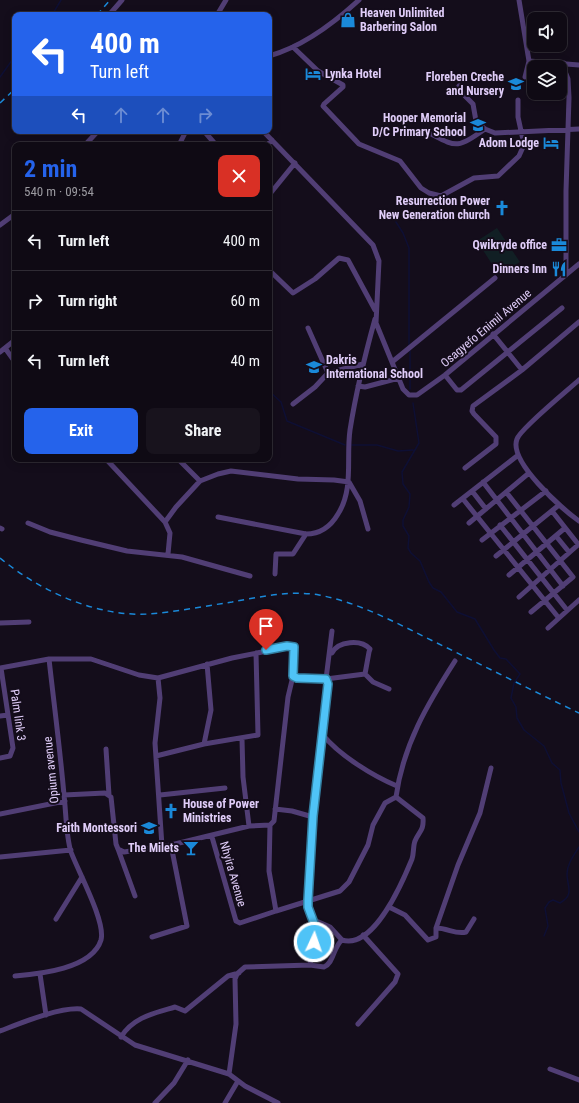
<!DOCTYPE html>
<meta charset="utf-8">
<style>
:root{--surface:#0f0a14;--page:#18131d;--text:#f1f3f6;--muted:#9b9aa0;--line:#2f2b34;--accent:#2563eb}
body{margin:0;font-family:"Roboto Condensed",sans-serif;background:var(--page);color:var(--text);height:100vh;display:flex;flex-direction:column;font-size:15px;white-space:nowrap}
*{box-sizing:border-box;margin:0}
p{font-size:13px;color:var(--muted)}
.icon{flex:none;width:22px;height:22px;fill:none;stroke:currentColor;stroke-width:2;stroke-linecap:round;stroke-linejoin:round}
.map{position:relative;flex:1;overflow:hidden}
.details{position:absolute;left:12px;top:142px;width:260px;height:320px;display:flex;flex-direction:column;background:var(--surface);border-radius:8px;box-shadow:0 2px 10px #0003,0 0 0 1px var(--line)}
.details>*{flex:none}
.guide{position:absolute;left:12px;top:12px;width:260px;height:122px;border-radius:8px;box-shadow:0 2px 10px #0003,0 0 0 1px var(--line);background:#2563eb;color:#fff;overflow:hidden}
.tools{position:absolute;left:527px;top:12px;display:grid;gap:8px}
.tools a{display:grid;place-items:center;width:40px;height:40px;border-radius:8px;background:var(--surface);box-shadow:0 2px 10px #0003,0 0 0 1px var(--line);font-size:20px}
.pin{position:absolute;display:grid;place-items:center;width:34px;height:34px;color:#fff;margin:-41px -17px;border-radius:50% 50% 50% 0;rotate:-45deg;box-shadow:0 0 4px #0007}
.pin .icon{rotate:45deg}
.me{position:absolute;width:44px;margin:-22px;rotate:3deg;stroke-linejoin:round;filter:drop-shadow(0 0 3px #0008)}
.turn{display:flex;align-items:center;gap:14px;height:84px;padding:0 12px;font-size:18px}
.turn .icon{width:52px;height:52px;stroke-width:2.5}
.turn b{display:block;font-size:28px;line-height:34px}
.lanes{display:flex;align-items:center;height:38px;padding:0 12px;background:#0003;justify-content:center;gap:20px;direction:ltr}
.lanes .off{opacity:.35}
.round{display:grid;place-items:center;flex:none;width:42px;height:42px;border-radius:8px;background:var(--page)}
.summary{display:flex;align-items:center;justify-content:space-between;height:68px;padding:0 12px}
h1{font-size:24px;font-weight:700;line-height:30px;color:var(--accent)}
.action{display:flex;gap:8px;margin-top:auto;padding:8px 12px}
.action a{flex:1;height:46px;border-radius:8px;background:var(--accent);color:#fff;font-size:16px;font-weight:700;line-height:46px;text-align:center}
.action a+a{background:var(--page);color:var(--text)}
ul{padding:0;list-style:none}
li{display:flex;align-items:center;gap:12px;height:60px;padding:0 12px;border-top:1px solid var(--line)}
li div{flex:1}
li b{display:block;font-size:15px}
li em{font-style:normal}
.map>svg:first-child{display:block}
</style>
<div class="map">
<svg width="579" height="1103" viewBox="0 0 579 1103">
<rect width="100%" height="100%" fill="#140d1b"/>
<path fill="#111f24" d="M497 228 520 262 499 275 477 241Z"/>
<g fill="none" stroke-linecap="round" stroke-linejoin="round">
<path stroke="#0e0f34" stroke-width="1.5" d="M52 15 61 0
M0 77 15 56
M396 222 403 233 409 248V345
M410 351V389
M269 391 281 402 287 421 345 445
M413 403 419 443 402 472 403 484 410 494 409 507 403 520V526L409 536 408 548 411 553 420 561 429 582 433 588 441 592 457 612 475 619 494 650 500 658 506 659 520 674 514 683 511 698 516 707 517 718 524 730 544 746 552 763 560 770 561 783 569 813 579 832
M352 445H377L398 451 413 450
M544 936 548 926 545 908 549 902 553 900 560 903C575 894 567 887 567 874 567 864 574 855 579 847"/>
<path stroke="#513e75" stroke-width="5" d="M519 0 529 61 525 77
M109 15 122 0
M217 15 226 0
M293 47 318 71 343 85V87L324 104 323 106 359 144 400 161 421 188 429 193 441 196 474 178 498 176 519 156 523 147V140L518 117V100
M269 56C302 47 334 23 359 0
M529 61 579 65
M564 63V69L568 79 569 98 566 191V275
M459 86 465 96 473 104 476 121 485 129 495 133 579 129
M204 131 216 145
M263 131 373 245 379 261 376 323 403 389 409 395H417L445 375 579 264
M425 131C457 147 455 150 485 129
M85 145 98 131
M179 145 186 131
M267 145 272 140
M269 195 295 163
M0 225 15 214
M269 270 293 293 315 279 339 258 348 260 375 310
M308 328 328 373
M493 334 522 370
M5 348 15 362
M0 352 15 340
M392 362 495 278
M445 375 457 390H461L562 308
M579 380C568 390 520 429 517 439 508 461 562 509 579 521
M358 386 365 387 399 378
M293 404 315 387 328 373 363 364
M106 459 165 522 170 533 168 554
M178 459 200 481 218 474 231 471 298 479 334 480 349 482 360 501 368 529
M465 468 496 444V437L474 414 472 411 473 406 522 370 579 322
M483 482 563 586
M472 491 486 509
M506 492 573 577 531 612
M463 499 558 617
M454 505 517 456
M552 511 578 544
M218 517 306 534C320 534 331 526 338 514 354 489 346 458 350 430 356 392 365 355 375 319
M165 522 176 507 200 481
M28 523 50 532 81 540 127 551 182 557 250 576
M469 523 529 473
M500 525 567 610
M0 528 2 529
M556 536 569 552
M482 540 546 491
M496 556 559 505
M275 574 276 554H293L306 534
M509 575 565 528
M519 597 579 544
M0 623 29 622
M548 628 579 600
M332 653C338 641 361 639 370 649L369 652 365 674 373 682 389 689
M0 668 49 659H91L139 675 158 678 232 658 292 646 294 647 293 676 297 678 326 679 365 674
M293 676 288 697 274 821 270 825 269 871 276 911 340 891 349 882 368 845 373 825 385 803 396 797
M158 678 160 698 155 743 162 846
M0 716 8 715
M323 735C339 755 373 776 397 786
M242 739 243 777 249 826
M204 744 211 710 207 664
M106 749 109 795
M156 756 204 744 258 735 256 653
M0 758 10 756 13 748 1 668
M64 795 105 793 111 797 116 844 118 849 124 852 171 845 249 826 270 825
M160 795 225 788
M396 797C403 745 428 703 455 661
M275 809 292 811 313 817
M0 814 65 801
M212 837 236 921 240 923 276 911
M118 849 135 896
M0 857 71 850
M389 907 405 915 428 940 436 937V928C448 928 456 935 466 932L474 919
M56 919 82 877
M314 920 330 927 342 940
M436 928 458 865 480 813 491 768
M152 937 187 926 171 845
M310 965 315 926 308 907V900L311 862V838L327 700 326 679 332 631
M40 974 46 1015
M15 976C39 974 92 969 101 940 106 922 78 871 71 852 66 837 66 811 64 795 60 749 54 704 49 659
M358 1024 395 982 398 974 363 935
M0 1031C21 1023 59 1007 81 1009L135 1045 229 1074 245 1086 278 1103
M121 1037C133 1017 155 1013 175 1007L185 1011 228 976 239 973
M550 1069 579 1080
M229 1074 236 1024 235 979 237 974 245 967 310 965 324 967C334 963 333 947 342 940 374 950 403 881 412 859 414 853 413 846 415 841 419 831 424 831 423 818L396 797
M155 1103 174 1083 188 1060
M225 1103 238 1081"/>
<path stroke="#1a89d9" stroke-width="1.5" stroke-dasharray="6 5" stroke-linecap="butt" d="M97 15 110 0
M0 103 15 89
M0 558C40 591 96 617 149 614 176 612 205 606 232 602 259 597 291 590 319 595 361 603 398 624 437 643 484 666 531 690 579 713"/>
</g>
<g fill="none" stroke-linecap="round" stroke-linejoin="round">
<defs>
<path id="route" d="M266 650 287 646 294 647 293 676 297 678 326 679 328 684 313 816 308 900V907L315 926 314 942"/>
</defs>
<use href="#route" stroke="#337fa1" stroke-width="10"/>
<use href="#route" stroke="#4fc3f7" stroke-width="7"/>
</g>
<defs>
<symbol id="shop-bare" viewBox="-9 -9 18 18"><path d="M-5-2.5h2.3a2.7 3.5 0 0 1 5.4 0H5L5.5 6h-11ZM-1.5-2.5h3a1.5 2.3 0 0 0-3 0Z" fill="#1a89d9" stroke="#140d1b" stroke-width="2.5" paint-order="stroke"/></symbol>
<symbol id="hotel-bare" viewBox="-9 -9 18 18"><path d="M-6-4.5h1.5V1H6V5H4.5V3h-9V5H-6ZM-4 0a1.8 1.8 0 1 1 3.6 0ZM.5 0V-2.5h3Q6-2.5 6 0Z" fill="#1a89d9" stroke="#140d1b" stroke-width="2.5" paint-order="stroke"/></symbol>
<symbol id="school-bare" viewBox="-9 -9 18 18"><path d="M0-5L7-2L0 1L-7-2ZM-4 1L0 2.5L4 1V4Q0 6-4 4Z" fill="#1a89d9" stroke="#140d1b" stroke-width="2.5" paint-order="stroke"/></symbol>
<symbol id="church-bare" viewBox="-9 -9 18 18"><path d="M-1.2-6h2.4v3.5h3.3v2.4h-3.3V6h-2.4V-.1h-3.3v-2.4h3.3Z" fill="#1a89d9" stroke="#140d1b" stroke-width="2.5" paint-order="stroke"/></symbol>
<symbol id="office-bare" viewBox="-9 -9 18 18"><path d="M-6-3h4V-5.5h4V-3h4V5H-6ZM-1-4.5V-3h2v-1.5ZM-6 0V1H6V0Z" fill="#1a89d9" stroke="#140d1b" stroke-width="2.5" paint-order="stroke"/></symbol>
<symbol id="restaurant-bare" viewBox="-9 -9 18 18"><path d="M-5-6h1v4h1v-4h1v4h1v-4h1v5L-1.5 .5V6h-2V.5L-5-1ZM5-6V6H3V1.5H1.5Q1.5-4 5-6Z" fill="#1a89d9" stroke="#140d1b" stroke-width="2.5" paint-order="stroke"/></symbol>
<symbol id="bar-bare" viewBox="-9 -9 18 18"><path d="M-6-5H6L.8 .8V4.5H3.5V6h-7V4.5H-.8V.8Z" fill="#1a89d9" stroke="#140d1b" stroke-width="2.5" paint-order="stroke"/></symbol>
</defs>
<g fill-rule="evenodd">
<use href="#shop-bare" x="337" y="9" width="22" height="22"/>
<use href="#hotel-bare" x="302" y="63" width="22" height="22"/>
<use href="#school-bare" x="505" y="73" width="22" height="22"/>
<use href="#school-bare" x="467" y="114" width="22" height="22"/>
<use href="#hotel-bare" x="540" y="132" width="22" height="22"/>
<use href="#church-bare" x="491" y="197" width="22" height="22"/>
<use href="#office-bare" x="548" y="234" width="22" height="22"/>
<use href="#restaurant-bare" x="548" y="258" width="22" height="22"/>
<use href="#school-bare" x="303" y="356" width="22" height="22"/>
<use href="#church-bare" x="160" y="800" width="22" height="22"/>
<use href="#school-bare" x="138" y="817" width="22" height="22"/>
<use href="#bar-bare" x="180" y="837" width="22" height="22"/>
</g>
<g text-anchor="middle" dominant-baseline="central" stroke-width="4" stroke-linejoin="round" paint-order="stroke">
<g font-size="12" font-weight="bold" fill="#e0cdf9" stroke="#140d1b" text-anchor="end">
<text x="360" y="13" text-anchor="start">Heaven Unlimited<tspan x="360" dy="14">Barbering Salon</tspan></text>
<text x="325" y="74" text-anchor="start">Lynka Hotel</text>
<text x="504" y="77">Floreben Creche<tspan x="504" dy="14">and Nursery</tspan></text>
<text x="466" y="118">Hooper Memorial<tspan x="466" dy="14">D/C Primary School</tspan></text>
<text x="539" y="143">Adom Lodge</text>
<text x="490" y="201">Resurrection Power<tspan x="490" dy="14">New Generation church</tspan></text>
<text x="547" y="245">Qwikryde office</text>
<text x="547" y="269">Dinners Inn</text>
<text x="326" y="360" text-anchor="start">Dakris<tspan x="326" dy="14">International School</tspan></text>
<text x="183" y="804" text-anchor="start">House of Power<tspan x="183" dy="14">Ministries</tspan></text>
<text x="137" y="828">Faith Montessori</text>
<text x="179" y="848">The Milets</text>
</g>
<g font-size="12" fill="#e0cdf9" stroke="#140d1b">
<text transform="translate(486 328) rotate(-40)">Osagyefo Enimil Avenue</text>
<text transform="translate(18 715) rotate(82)">Palm link 3</text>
<text transform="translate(51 770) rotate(-96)">Opium avenue</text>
<text transform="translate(233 874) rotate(74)">Nhyira Avenue</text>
</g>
</g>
</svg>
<div class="tools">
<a><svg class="icon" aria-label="sound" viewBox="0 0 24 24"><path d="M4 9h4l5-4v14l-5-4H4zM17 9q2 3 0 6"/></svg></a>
<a><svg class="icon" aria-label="layers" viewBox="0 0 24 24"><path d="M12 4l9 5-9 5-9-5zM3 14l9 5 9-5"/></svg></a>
</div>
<div class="pin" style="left:266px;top:650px;background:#d93025"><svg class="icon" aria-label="arrive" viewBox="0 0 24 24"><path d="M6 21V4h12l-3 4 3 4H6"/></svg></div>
<svg class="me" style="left:314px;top:942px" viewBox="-20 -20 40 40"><circle r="17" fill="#4fc3f7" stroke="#fff" stroke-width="3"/><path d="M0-11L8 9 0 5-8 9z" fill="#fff"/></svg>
<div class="guide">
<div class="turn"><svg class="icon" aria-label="left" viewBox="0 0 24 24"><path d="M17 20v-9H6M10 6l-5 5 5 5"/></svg><div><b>400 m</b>Turn left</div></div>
<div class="lanes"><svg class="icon" aria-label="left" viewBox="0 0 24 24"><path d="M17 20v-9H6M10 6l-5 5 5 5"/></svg><svg class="icon off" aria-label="ahead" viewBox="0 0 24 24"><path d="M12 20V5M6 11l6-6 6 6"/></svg><svg class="icon off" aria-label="ahead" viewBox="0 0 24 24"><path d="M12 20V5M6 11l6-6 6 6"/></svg><svg class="icon off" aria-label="right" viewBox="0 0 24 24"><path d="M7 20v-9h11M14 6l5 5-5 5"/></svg></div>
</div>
<section class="details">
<div class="summary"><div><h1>2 min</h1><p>540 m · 09:54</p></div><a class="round" style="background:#d93025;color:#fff"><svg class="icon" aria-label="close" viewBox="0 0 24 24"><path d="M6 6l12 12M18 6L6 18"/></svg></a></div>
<ul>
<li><svg class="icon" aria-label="left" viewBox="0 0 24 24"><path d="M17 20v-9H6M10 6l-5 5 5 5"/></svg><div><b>Turn left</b></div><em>400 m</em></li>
<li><svg class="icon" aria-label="right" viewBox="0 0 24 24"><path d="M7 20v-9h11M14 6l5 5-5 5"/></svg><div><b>Turn right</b></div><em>60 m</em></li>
<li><svg class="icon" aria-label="left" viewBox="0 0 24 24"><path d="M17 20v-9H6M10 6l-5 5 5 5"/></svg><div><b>Turn left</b></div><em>40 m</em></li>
</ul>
<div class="action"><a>Exit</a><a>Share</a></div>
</section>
</div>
